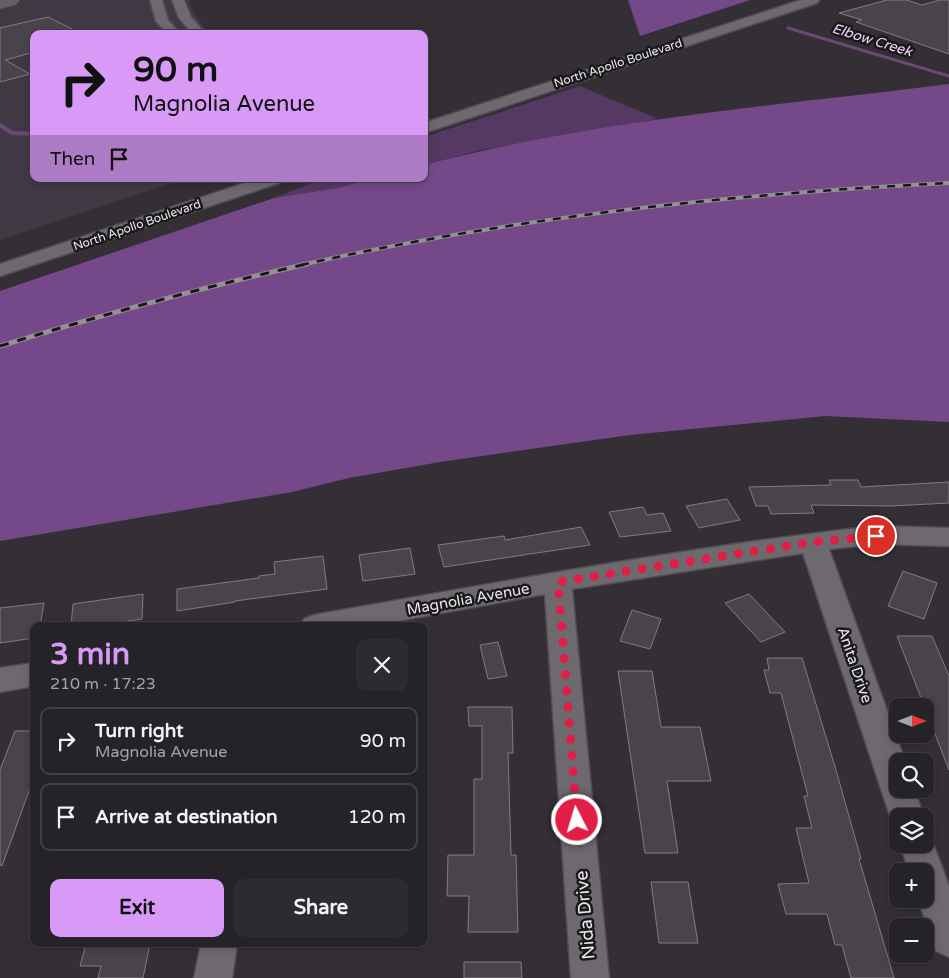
<!DOCTYPE html>
<meta charset="utf-8">
<style>
:root{--surface:#262328;--page:#2e2b30;--text:#f1f3f6;--muted:#a4a4a8;--line:#424045;--accent:#d99af7}
body{margin:0;font-family:"Varela Round",sans-serif;background:var(--page);color:var(--text);height:100vh;display:flex;flex-direction:column;font-size:19px;white-space:nowrap}
*{box-sizing:border-box;margin:0}
p{font-size:16px;color:var(--muted)}
.icon{flex:none;width:28px;height:28px;fill:none;stroke:currentColor;stroke-width:2;stroke-linecap:round;stroke-linejoin:round}
.map{position:relative;flex:1;overflow:hidden}
.details{position:absolute;left:30px;top:622px;width:398px;height:325px;display:flex;flex-direction:column;background:var(--surface);border-radius:10px;box-shadow:0 2px 8px #0003,0 0 0 1px var(--line)}
.details>*{flex:none}
.hud{position:absolute;left:30px;top:30px;width:398px;height:152px;border-radius:10px;box-shadow:0 2px 8px #0003,0 0 0 1px var(--line);background:#d99af7;color:#111;overflow:hidden}
.needle{width:32px;rotate:90deg}
.controls{position:absolute;left:889px;top:698px;display:grid;gap:10px}
.controls a{display:grid;place-items:center;width:45px;height:45px;border-radius:10px;background:var(--surface);box-shadow:0 2px 8px #0003,0 0 0 1px var(--line);font-size:25px}
.pin{position:absolute;display:grid;place-items:center;width:42px;height:42px;color:#fff;margin:-21px;border:2px solid #fff;border-radius:50%;box-shadow:0 1px 5px #0007}
.me{position:absolute;width:55px;margin:-28px;rotate:355deg;stroke-linejoin:round;filter:drop-shadow(0 0 4px #0008)}
.turn{display:flex;align-items:center;gap:18px;height:105px;padding:0 20px;font-size:22px}
.turn .icon{width:65px;height:65px;stroke-width:2.5}
.turn b{display:block;font-size:35px;line-height:42px}
.then{display:flex;align-items:center;height:48px;padding:0 20px;background:#0003;gap:10px;font-size:19px}
.round{display:grid;place-items:center;flex:none;width:52px;height:52px;border-radius:10px;background:var(--page)}
.overview{display:flex;align-items:center;justify-content:space-between;height:85px;padding:0 20px}
h1{font-size:30px;font-weight:700;line-height:38px;color:var(--accent)}
.action{display:flex;gap:10px;margin-top:auto;padding:10px 20px}
.action a{flex:1;height:58px;border-radius:10px;background:var(--accent);color:#111;font-size:20px;font-weight:700;line-height:58px;text-align:center}
.action a+a{background:var(--page);color:var(--text)}
ul{padding:0;list-style:none}
li{display:flex;align-items:center;gap:15px;height:68px;margin:0 10px 8px;padding:0 10px;border:2px solid var(--line);border-radius:10px}
li div{flex:1}
li b{display:block;font-size:19px}
li em{font-style:normal}
.map>svg:first-child{display:block}
</style>
<div class="map">
<svg width="949" height="978" viewBox="0 0 949 978">
<rect width="100%" height="100%" fill="#332f35"/>
<path fill="#403943" d="M0 0H189L192 9 203 26 213 34H34V179H184L0 240Z"/>
<path fill="#553962" d="M580 86 658 119 481 150 424 165V137Z
M322 179H371L337 188 274 198Z"/>
<path fill="#75488a" d="M628 0H750L640 36Z
M949 84V422L825 416 630 435 440 462 349 478 292 492 0 541V291L274 198 337 188 371 179H424V165C595 120 773 106 949 84Z"/>
<g fill="none" stroke-linecap="round" stroke-linejoin="round">
<path stroke="#6b4977" stroke-width="3" d="M788 28 949 76"/>
<path stroke="#6b4977" stroke-width="4" d="M0 125 12 133 34 134"/>
<path fill="#646065" fill-rule="evenodd" d="M0 0H20L16 5 0 9Z"/>
</g>
<path fill="#48444a" stroke="#807c82" d="M887 0H907L922 5 940 0H949V54L856 22 862 20 839 13Z
M48 17 72 29 51 34H34V52L5 60 30 74 0 82V28Z
M829 480H858L861 487 949 482V503L890 506 811 505 814 513 771 514 768 506H756L749 487 831 485Z
M727 499 740 520 699 528 686 506Z
M643 507 647 515 663 513 671 531 620 537 609 512Z
M581 527 590 545 444 567 438 545 504 536 505 540Z
M410 548 415 574 363 581 359 555Z
M323 556 327 589 235 601V602L177 611V589L259 578V576L275 574 274 562Z
M903 571 937 583 924 619 888 606Z
M143 594 142 619 94 626H71L73 604Z
M749 594 785 632 761 642 725 603Z
M44 603 40 626H34V638L0 643V608Z
M632 610 661 619 650 649 620 641Z
M897 636H932L949 676V770Z
M498 642 507 676 488 679 480 645Z
M767 658H802L836 770 861 859H859L894 978H851L842 945H835L827 914H786L778 884 809 883 796 828H812L804 796H808L781 693H770L764 670H769Z
M618 671H652L661 727H700L711 781H667L678 853H645Z
M468 707H512L513 753H508L511 855H516L518 932H468L469 896H447L448 855H474V779H482V726H469Z
M15 731H34V777L2 866 0 865V770Z
M651 882H688L698 943H659Z
M86 944H150L143 978H98L101 966H80Z
M464 962H521L522 978H464Z"/>
<g fill="none" stroke-linecap="round" stroke-linejoin="round">
<defs>
<path id="minor" d="M150 0H162L168 20 180 34H167L156 21Z
M172 0H184L191 17 206 34H193L179 18Z
M801 0H819L817 3 424 133V123Z
M257 179H281L279 183 0 276V264Z
M876 526 949 528V546L876 544 829 549 905 761H898V789H914L924 816H898V827L895 826 890 816 803 553 572 589 609 978H571L545 594 370 626H300L304 619 314 615C501 582 688 547 876 526Z
M34 663V686L0 692V668Z
M925 832 929 833 949 886V957L936 951 918 899H925V871H909L900 844H925Z
M201 944H237L232 978H194Z"/>
</defs>
<use href="#minor" stroke="#514e52" stroke-width="3"/>
<use href="#minor" fill="#6d696f" fill-rule="evenodd"/>
<defs>
<path id="rail-far1" d="M301 265C515 217 730 194 949 183"/>
<path id="rail" d="M0 346C102 315 203 287 307 264"/>
</defs>
<use href="#rail-far1" stroke="#949195" stroke-width="4"/>
<use href="#rail" stroke="#949195" stroke-width="5"/>
<use href="#rail-far1" stroke="#1a181b" stroke-width="2.5" stroke-dasharray="8" stroke-linecap="butt"/>
<use href="#rail" stroke="#1a181b" stroke-width="3" stroke-dasharray="9" stroke-linecap="butt"/>
</g>
<g fill="none" stroke-linecap="round" stroke-linejoin="round">
<path stroke="#e11d48" stroke-width="9" stroke-dasharray="0 16.2" d="M577 820 558 582 813 542 876 536"/>
</g>
<g text-anchor="middle" dominant-baseline="central" stroke-width="5" stroke-linejoin="round" paint-order="stroke">
<g font-size="12" fill="#ebe9ec" stroke="#1a181b">
<text transform="translate(618 63) rotate(-18)">North Apollo Boulevard</text>
<text transform="translate(137 225) rotate(-19)">North Apollo Boulevard</text>
</g>
<g font-size="14" font-style="italic" fill="#f1d7fd" stroke="#1a181b">
<text transform="translate(872 40) rotate(17)">Elbow Creek</text>
</g>
<g font-size="15" fill="#ebe9ec" stroke="#1a181b">
<text transform="translate(468 599) rotate(-10)">Magnolia Avenue</text>
<text transform="translate(855 665) rotate(71)">Anita Drive</text>
</g>
<g font-size="18" fill="#ebe9ec" stroke="#1a181b">
<text transform="translate(585 915) rotate(-95)">Nida Drive</text>
</g>
</g>
</svg>
<div class="controls">
<a><svg class="needle" viewBox="-14 -14 28 28"><path d="M0-13l5 13h-10z" fill="#e53935"/><path d="M0 13l5-13h-10z" fill="#a4a4a8"/></svg></a>
<a><svg class="icon" aria-label="search" viewBox="0 0 24 24"><circle cx="10" cy="10" r="6"/><path d="M15 15l6 6"/></svg></a>
<a><svg class="icon" aria-label="layers" viewBox="0 0 24 24"><path d="M12 4l9 5-9 5-9-5zM3 14l9 5 9-5"/></svg></a>
<a>+</a>
<a>−</a>
</div>
<div class="pin" style="left:876px;top:536px;background:#d93025"><svg class="icon" aria-label="arrive" viewBox="0 0 24 24"><path d="M6 21V4h12l-3 4 3 4H6"/></svg></div>
<svg class="me" style="left:577px;top:820px" viewBox="-20 -20 40 40"><circle r="17" fill="#e11d48" stroke="#fff" stroke-width="3"/><path d="M0-11L8 9 0 5-8 9z" fill="#fff"/></svg>
<div class="hud">
<div class="turn"><svg class="icon" aria-label="right" viewBox="0 0 24 24"><path d="M7 20v-9h11M14 6l5 5-5 5"/></svg><div><b>90 m</b>Magnolia Avenue</div></div>
<div class="then">Then<svg class="icon" aria-label="arrive" viewBox="0 0 24 24"><path d="M6 21V4h12l-3 4 3 4H6"/></svg></div>
</div>
<section class="details">
<div class="overview"><div><h1>3 min</h1><p>210 m · 17:23</p></div><a class="round"><svg class="icon" aria-label="close" viewBox="0 0 24 24"><path d="M6 6l12 12M18 6L6 18"/></svg></a></div>
<ul>
<li><svg class="icon" aria-label="right" viewBox="0 0 24 24"><path d="M7 20v-9h11M14 6l5 5-5 5"/></svg><div><b>Turn right</b><p>Magnolia Avenue</p></div><em>90 m</em></li>
<li><svg class="icon" aria-label="arrive" viewBox="0 0 24 24"><path d="M6 21V4h12l-3 4 3 4H6"/></svg><div><b>Arrive at destination</b></div><em>120 m</em></li>
</ul>
<div class="action"><a>Exit</a><a>Share</a></div>
</section>
</div>
